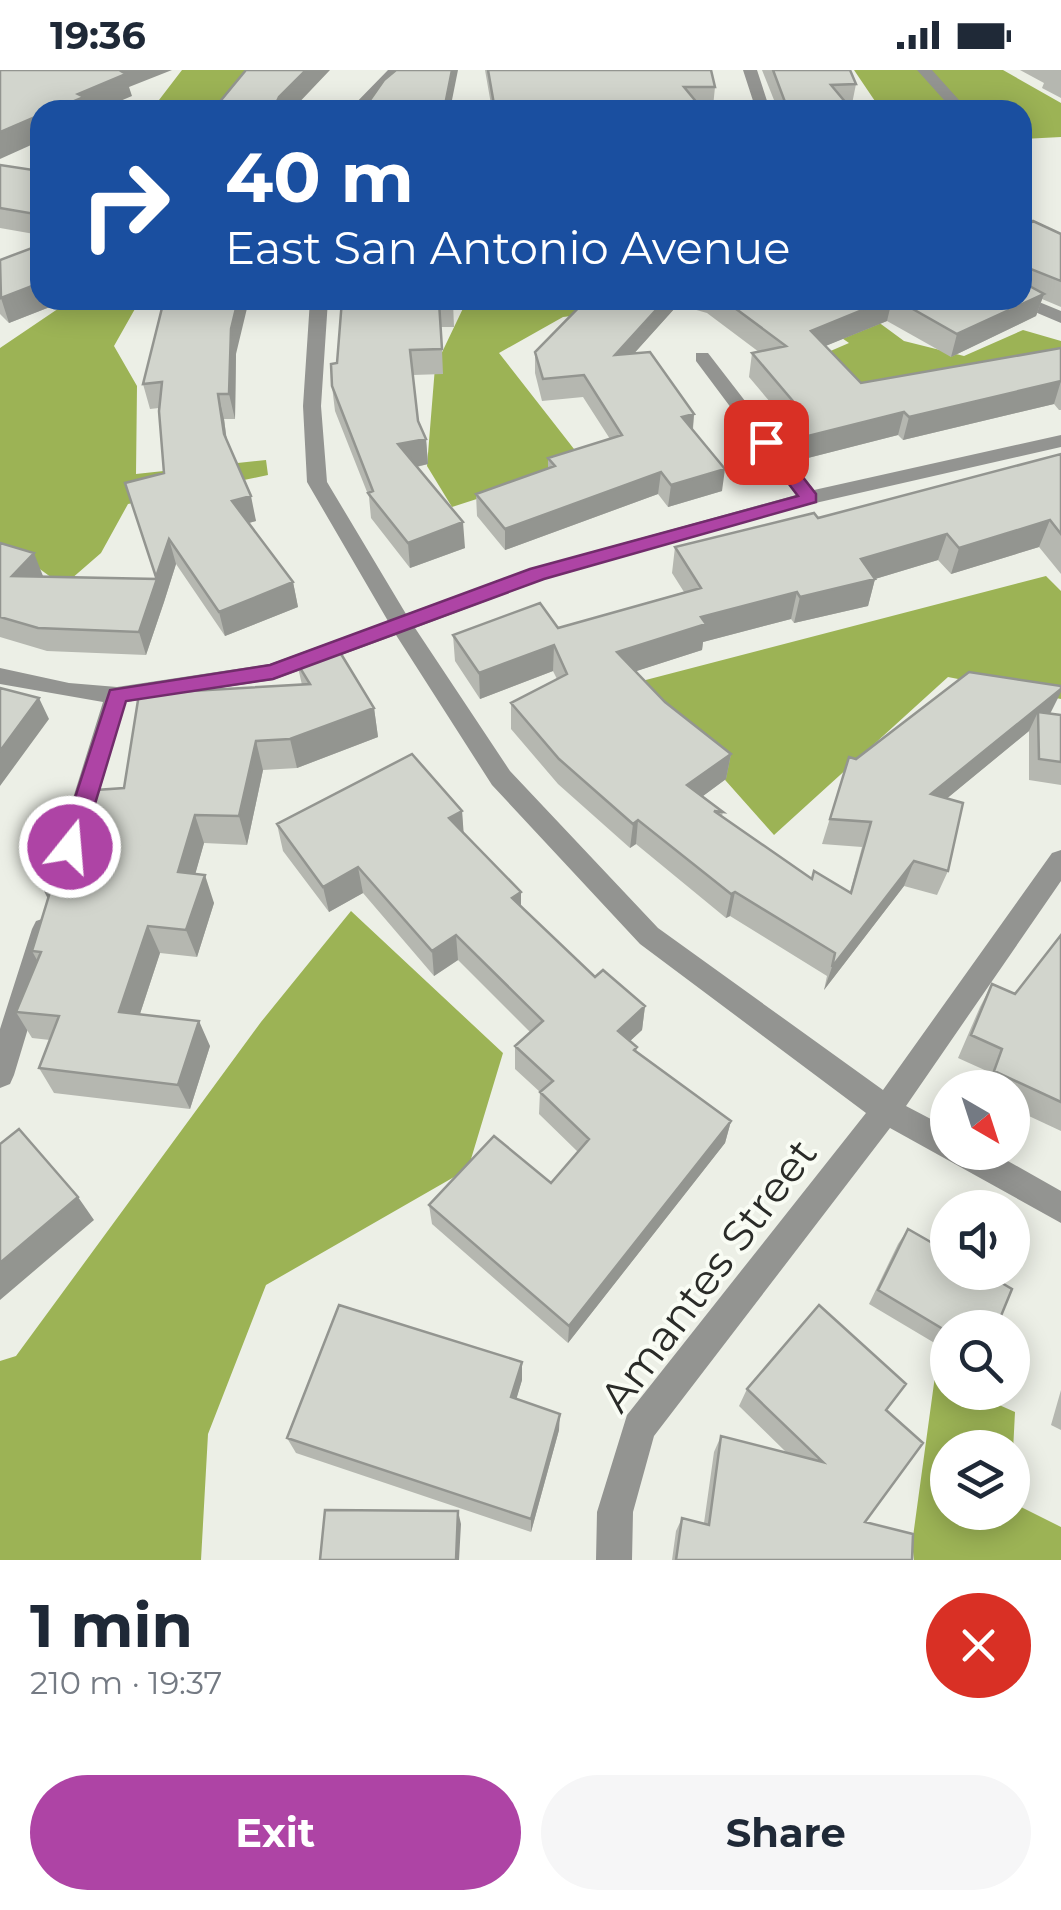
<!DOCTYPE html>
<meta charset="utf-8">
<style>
:root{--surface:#fff;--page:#f6f6f7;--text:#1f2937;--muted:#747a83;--accent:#ae44a5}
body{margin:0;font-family:Montserrat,sans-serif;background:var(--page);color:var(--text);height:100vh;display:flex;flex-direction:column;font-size:38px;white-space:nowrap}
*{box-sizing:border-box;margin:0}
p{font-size:32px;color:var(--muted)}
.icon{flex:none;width:55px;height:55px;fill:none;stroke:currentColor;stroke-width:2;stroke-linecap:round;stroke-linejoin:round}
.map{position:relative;height:1490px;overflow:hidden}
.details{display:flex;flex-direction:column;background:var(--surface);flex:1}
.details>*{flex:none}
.banner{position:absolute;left:30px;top:30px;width:1002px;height:210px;border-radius:30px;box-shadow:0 5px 25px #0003;background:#1a4fa0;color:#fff;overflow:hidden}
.needle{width:65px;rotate:141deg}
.fabs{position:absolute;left:930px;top:1000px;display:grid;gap:20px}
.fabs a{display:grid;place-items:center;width:100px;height:100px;border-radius:50%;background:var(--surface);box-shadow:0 5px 25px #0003;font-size:50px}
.pin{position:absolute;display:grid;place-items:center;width:85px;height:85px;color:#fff;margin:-42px;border-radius:20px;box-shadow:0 5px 15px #0006}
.me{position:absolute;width:110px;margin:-55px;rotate:17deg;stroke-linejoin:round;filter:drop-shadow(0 0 8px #0008)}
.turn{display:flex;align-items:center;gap:35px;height:210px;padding:0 30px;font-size:45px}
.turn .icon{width:130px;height:130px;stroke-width:2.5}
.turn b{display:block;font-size:70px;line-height:85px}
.round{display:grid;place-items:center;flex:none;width:105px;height:105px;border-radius:52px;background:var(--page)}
.summary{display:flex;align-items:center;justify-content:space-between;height:170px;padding:0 30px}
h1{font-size:60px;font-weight:700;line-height:75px}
.primary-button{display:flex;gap:20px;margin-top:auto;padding:20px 30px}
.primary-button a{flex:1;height:115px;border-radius:60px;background:var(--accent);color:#fff;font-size:40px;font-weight:700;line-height:115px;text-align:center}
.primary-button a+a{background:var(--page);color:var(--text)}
.status{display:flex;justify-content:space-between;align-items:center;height:70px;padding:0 50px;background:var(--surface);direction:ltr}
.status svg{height:28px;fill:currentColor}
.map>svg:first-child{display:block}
</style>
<div class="status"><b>19:36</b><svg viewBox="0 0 49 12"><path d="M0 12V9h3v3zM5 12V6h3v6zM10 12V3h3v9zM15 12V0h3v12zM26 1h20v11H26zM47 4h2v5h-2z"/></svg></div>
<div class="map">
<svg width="1061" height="1490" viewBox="0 0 1061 1490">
<rect width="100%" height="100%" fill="#ecefe6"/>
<path fill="#9cb355" d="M182 0H253L231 40H176L159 30Z
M854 0H1003L1061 33V67L1023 69 1022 40H881Z
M71 230H140L114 276 137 316 136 404 266 390 268 405 128 434 101 483 63 516 22 486 0 478V278Z
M467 230H626L611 241 563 247 499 283 574 379 569 399 452 437 427 396 435 297Z
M851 232 904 271 964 286 1023 260 1061 271V296L855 327 812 289 849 273 793 234Z
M1046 506 1061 521V629L948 607 774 765 638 612Z
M351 841 503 983 468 1099 266 1215 208 1364 201 1490H0V1291L16 1286 261 952Z
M935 1306 947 1311 948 1322 972 1323 1015 1342 1013 1381 1012 1378H948V1442H1012L1013 1433 1061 1457V1490H914L912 1474Z"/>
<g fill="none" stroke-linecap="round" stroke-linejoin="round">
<path fill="#939491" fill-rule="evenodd" d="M388 0H403L364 40H349Z
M743 0H757L770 40H756Z
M917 0H932L968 40H953Z
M1022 225 1061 241V253L1016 234 1013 230H1022Z
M310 230H328L321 336 327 412 406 544 529 499 796 425 696 291V283H708L814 420 1061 365V377L811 434 545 509 415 558 510 701 658 858 883 1020 1052 783 1061 780V811L906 1036 948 1058V1082H992L1061 1121V1153L890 1058 654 1366 633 1442 632 1490H596L597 1442 627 1345 866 1043 640 874 492 715 396 565 273 610 126 632 70 821 66 829 57 832 48 829 44 821 103 632 0 614V598L69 613 117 617 270 594 388 551 307 412 303 336Z
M45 848 54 851 58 859 14 1005 10 1014 0 1018V959L32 859 36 851Z"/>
</g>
<path fill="#b5b7b0" d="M485 0H711L715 17 713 37H700L703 40H492Z
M762 0H850L856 14 852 34H847L852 40H778Z
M1020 0H1061V28L1042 18 1044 13Z
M0 95 40 101V165L0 158Z
M1022 153 1061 164V237L1042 229 1036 246 951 287 887 251 825 276 861 313 1061 278V340H1059L1054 334 903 370 898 365 800 390 773 357 776 339 749 307 752 283 759 282 707 243 686 237 687 230H1022Z
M0 190 40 230H59L60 233 9 253 0 244Z
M342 230 453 232 454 257H441L443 304 413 305 418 351 426 369 428 394 417 397 465 478 410 498 371 448 369 427 335 341 332 316 337 293Z
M586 230H676L675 238 634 283 694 344 693 360 722 421 668 437 658 424 505 480 477 446 476 424 548 399V388L610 369 583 327 542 331 535 303V282Z
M236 284 235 349H224L227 371 256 451 249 453 293 512 298 537 225 566 176 494 164 532 163 530 164 532 146 585 47 581 0 567V473L43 507 156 509 133 438 164 403 159 338 150 339 143 314Z
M1061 384V504L1039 477 951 504 938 490 875 509 868 536 794 553 791 549 703 572 702 580 636 601 665 632 731 684 726 709 703 726 723 742 722 746 812 809 850 822 862 777 822 774 849 687 856 689 969 602 1051 642 1050 644 1061 645V715L1029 710V661L947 728 948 801 937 825 904 816 824 920 827 906 730 846 726 848 636 774 630 778 558 714 511 659V633L557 609 553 601 480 629 455 591 453 565 558 558 684 522 672 503 675 477 818 448Z
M297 593 374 638 378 667 297 698 263 700 247 775 204 773 195 804 214 833 197 887 160 883 140 944 210 976 190 1039 54 1023 39 998 50 970 32 968 16 942 37 890 32 881 72 792 124 718 302 615Z
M462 741 463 763 521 822V837L595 907 645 936 642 960 630 971 637 977 636 982 731 1051 725 1073 568 1273 432 1154 429 1135 551 1113 578 1082 539 1044 540 1022 515 999V976L530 962 458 890 434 906 363 823 329 842 283 781 277 754Z
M1061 865V1061L1012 1038V1018H982L989 1002 958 988 980 937 992 914 1015 924Z
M908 1159 948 1258V1281L869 1234 898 1174Z
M522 1310 516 1329 559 1360 531 1462 296 1383 287 1368Z
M747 1319 886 1340 865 1452 912 1490H672L676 1461 682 1448 704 1453 714 1382 721 1366 787 1383 739 1336Z
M1061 1320V1360L1051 1355Z"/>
<path fill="#939590" d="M115 0H172L129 17 132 26 99 40H53Z
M306 0H330L292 40H273L279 27Z
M452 0H458L450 40H444Z
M40 45V71L0 89V62Z
M40 140V159L35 144Z
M1031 199 1023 222H1022V202Z
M40 213V230H59L60 233 9 253 1 228Z
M1044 224 1036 246 951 287 957 264Z
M238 230H249L236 284 235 349 229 324 231 259Z
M665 230H676L675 238 613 307 615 285Z
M887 230H892L887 251 806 284 811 261Z
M1061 311 1054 334 903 370 909 347Z
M218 324 224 349 229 389 224 364Z
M904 342 898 365 800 390 804 367Z
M694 344 692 366 682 347Z
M426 369 428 394 401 400 398 374Z
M725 399 722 421 668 437 671 415Z
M661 402 658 424 505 480V459Z
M251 426 256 451 237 456 232 431Z
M1050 450 1039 477 951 504 959 478Z
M463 452 465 478 410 498 408 473Z
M947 464 938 490 875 509 868 536 794 553 800 527 861 489Z
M169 469 176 494 164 532 156 507Z
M34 483 43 506H12Z
M157 509 164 532 146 585 139 562Z
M293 512 298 537 225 566 219 542Z
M797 522 791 549 703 572 702 580 615 608 617 582 701 547Z
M554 575 553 601 480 629 479 603Z
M1061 619V622L1051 642 1038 654V642L1029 661 922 749 931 724Z
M39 628 49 649 0 716V681Z
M374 638 378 667 297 698 290 669Z
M256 671 263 700 247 775 239 746Z
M731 684 726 709 684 740 687 715Z
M462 741 464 767 449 748Z
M195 745 204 773 188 830 178 802Z
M638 750 636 774 630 778 633 754Z
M914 791 904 816 824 920 832 897Z
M358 797 363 823 329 842 323 817Z
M205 805 214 833 197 887 186 860Z
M521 822V847L512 828Z
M735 822 730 846 726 848 731 824Z
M148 856 160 883 132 968 119 942Z
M456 865 458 890 434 906 432 881Z
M645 936 642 960 616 984 618 961Z
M199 951 210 976 190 1039 178 1015Z
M731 1051 725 1073 568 1273 569 1256Z
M78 1127 94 1150 0 1230V1193Z
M522 1292V1310L512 1344 511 1327Z
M560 1344 559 1360 531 1462V1449Z
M458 1441 461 1454 459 1490H456Z"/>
<path fill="#d2d5cd" stroke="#939590" stroke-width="2.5" d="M0 0H119L126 4 78 24 84 27 53 40H40V45L0 62Z
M246 0H306L279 27 273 40H213Z
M396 0H452L444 40H363L384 10Z
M488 0H711L715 17H684L703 40H495Z
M773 0H850L856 14 831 15 852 40H788Z
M0 95 40 101V140L35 144 0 138Z
M1033 151 1061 164V211L1031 199 1022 202V153L1028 155Z
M40 175V213L1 228 0 190Z
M1022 212 1044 224 957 264 897 230H1022Z
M164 230H238L231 259 229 324H218L224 364 251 426 232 431 293 512 219 542 169 469 156 507 125 413 164 403 159 341 162 312 143 314Z
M342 230H453V232H439L442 279 410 280 418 351 426 369 398 374 463 452 408 473 368 423 373 421 332 316 331 294 337 293Z
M586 230H665L615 285 650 282 694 344 682 347 725 399 671 415 661 402 505 459 476 424 555 396 548 388 622 365 584 305 543 309 535 282Z
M724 230H887L811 261 861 313 1061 278V311L909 347 904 342 804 367 777 334 792 330 752 283 786 276Z
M1061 384V464L1050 450 959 478 947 464 861 489 875 509 800 527 797 522 701 547 706 554 617 582 665 632 731 684 687 715 723 742 714 741 812 809 814 801 851 823 871 752 830 749 849 687 856 689 969 602 1061 616V619L931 724 963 733 948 801 914 791 832 897 835 883 735 822 731 824 638 750 633 754 559 689 511 633 567 604 554 575 479 603 453 565 540 533 558 558 701 518 675 477 814 443 818 448Z
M0 473 34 483 12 506 157 509 139 562 38 558 0 547Z
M338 579 374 638 290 669 256 671 239 746 195 745 178 802 205 805 186 860 148 856 119 942 199 951 178 1015 39 998 59 946 16 942 41 882 32 881 51 819 63 792H72L96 720 124 718 139 624 310 614 297 593Z
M0 618 39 628 0 681Z
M1038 642 1061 645V692L1039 689Z
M412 684 462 741 449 748 521 822 512 828 595 907 603 900 645 936 618 961 637 977 634 980 731 1051 569 1256 429 1135 494 1066 551 1113 589 1069 540 1022 553 1011 515 976 543 951 456 865 432 881 358 797 323 817 277 754Z
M1061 865V1032L994 1001 1002 979 971 965 992 914 1015 924Z
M19 1059 78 1127 0 1193V1074Z
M908 1159 948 1182V1202H983L1012 1219 996 1258H948V1262L878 1220Z
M339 1235 522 1292 511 1327 560 1344 531 1449 287 1368Z
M819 1235 906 1314 886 1340 923 1373 865 1452 913 1464 912 1490H676L682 1448 709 1455 721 1366 823 1392 747 1319Z
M325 1440 458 1441 456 1490H320Z"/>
<path fill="#ae44a5" stroke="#712c6b" stroke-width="2.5" d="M760 368H772L816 424V432L544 509 273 609 126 631 82 777 78 784H62L59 777 110 620 270 595 530 499 798 426 757 372Z"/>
<g text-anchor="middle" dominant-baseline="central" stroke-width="8" stroke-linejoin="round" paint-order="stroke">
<g font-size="42" fill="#2a2b28" stroke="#f9fcf4">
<text transform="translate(708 1205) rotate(-53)">Amantes Street</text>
</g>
</g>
</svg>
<div class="fabs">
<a><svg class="needle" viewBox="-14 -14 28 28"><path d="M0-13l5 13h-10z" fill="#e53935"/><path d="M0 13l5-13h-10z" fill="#747a83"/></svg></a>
<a><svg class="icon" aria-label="sound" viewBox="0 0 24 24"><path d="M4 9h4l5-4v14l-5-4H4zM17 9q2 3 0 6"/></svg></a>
<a><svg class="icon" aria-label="search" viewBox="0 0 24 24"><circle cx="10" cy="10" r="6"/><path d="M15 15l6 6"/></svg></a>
<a><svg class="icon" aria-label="layers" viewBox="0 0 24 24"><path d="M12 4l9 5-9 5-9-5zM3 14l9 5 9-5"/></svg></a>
</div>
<div class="pin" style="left:766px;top:372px;background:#d93025"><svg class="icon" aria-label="arrive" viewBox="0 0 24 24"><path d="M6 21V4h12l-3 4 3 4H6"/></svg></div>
<svg class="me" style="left:70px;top:777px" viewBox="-20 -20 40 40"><circle r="17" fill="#ae44a5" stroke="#fff" stroke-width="3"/><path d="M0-11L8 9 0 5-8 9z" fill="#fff"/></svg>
<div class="banner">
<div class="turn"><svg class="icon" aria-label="right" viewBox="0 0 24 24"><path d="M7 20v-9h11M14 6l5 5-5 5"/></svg><div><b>40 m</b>East San Antonio Avenue</div></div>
</div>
</div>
<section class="details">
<div class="summary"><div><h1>1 min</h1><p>210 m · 19:37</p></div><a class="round" style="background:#d93025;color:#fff"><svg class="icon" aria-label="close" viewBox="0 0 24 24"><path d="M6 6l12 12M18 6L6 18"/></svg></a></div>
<div class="primary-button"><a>Exit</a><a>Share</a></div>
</section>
